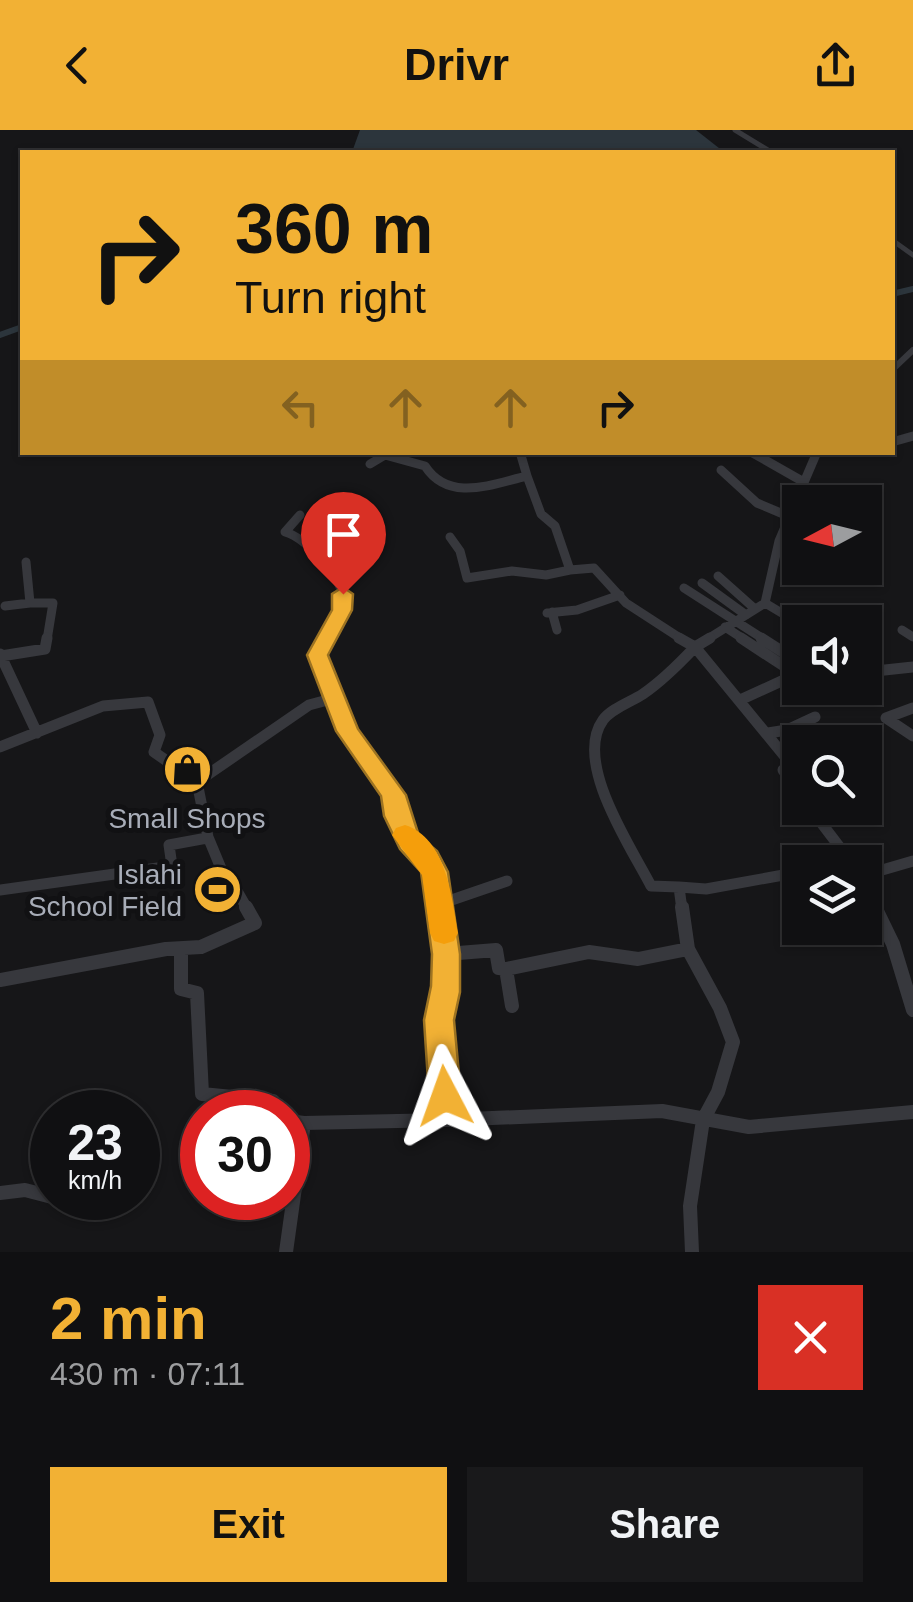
<!DOCTYPE html>
<meta charset="utf-8">
<style>
:root{--surface:#101012;--page:#19191b;--text:#f1f3f6;--muted:#9c9d9f;--line:#303032;--accent:#f2b134}
body{margin:0;font-family:Helvetica,sans-serif;background:var(--page);color:var(--text);height:100vh;display:flex;flex-direction:column;font-size:38px;white-space:nowrap}
*{box-sizing:border-box;margin:0}
p{font-size:32px;color:var(--muted)}
.icon{flex:none;width:55px;height:55px;fill:none;stroke:currentColor;stroke-width:2;stroke-linecap:round;stroke-linejoin:round}
.map{position:relative;height:1122px;overflow:hidden}
.drawer{display:flex;flex-direction:column;background:var(--surface);flex:1}
.drawer>*{flex:none}
.banner{position:absolute;left:20px;top:20px;width:875px;height:305px;border-radius:0px;box-shadow:0 2px 8px #0004,0 0 0 2px var(--line);background:#f2b134;color:#111;overflow:hidden}
.needle{width:65px;rotate:263deg}
.tools{position:absolute;left:782px;top:355px;display:grid;gap:20px}
.tools a{display:grid;place-items:center;width:100px;height:100px;border-radius:0px;background:var(--surface);box-shadow:0 2px 8px #0004,0 0 0 2px var(--line);font-size:50px}
.speed{position:absolute;left:30px;top:960px;display:flex;gap:20px;font-size:50px;font-weight:700;text-align:center}
.speed>*{display:grid;place-content:center;width:130px;height:130px;border-radius:50%;background:var(--surface);box-shadow:0 2px 8px #0004,0 0 0 2px var(--line);line-height:1}
.speed small{font-size:25px;font-weight:400}
.speed .limit{border:15px solid #d22;background:#fff;color:#111}
.pin{position:absolute;display:grid;place-items:center;width:85px;height:85px;color:#fff;margin:-102px -42px;border-radius:50% 50% 50% 0;rotate:-45deg;box-shadow:0 0 10px #0007}
.pin .icon{rotate:45deg}
.me{position:absolute;width:110px;margin:-55px;rotate:356deg;stroke-linejoin:round;filter:drop-shadow(0 0 8px #0008)}
.turn{display:flex;align-items:center;gap:35px;height:210px;padding:0 50px;font-size:45px}
.turn .icon{width:130px;height:130px;stroke-width:2.5}
.turn b{display:block;font-size:70px;line-height:85px}
.lanes{display:flex;align-items:center;height:95px;padding:0 50px;background:#0003;justify-content:center;gap:50px;direction:ltr}
.lanes .off{opacity:.35}
.round{display:grid;place-items:center;flex:none;width:105px;height:105px;border-radius:0px;background:var(--page)}
.summary{display:flex;align-items:center;justify-content:space-between;height:170px;padding:0 50px}
h1{font-size:60px;font-weight:700;line-height:75px;color:var(--accent)}
.action{display:flex;gap:20px;margin-top:auto;padding:20px 50px}
.action a{flex:1;height:115px;border-radius:0px;background:var(--accent);color:#111;font-size:40px;font-weight:700;line-height:115px;text-align:center}
.action a+a{background:var(--page);color:var(--text)}
header{display:flex;justify-content:space-between;align-items:center;height:130px;padding:0 50px;background:var(--accent);color:#111;font-size:45px;font-weight:700}
.map>svg:first-child{display:block}
</style>
<header><svg class="icon" aria-label="back" viewBox="0 0 24 24"><path d="M15 5l-7 7 7 7"/></svg>Drivr<svg class="icon" aria-label="share" viewBox="0 0 24 24"><path d="M12 15V3M7 8l5-5 5 5M5 13v7h14v-7"/></svg></header>
<div class="map">
<svg width="913" height="1122" viewBox="0 0 913 1122">
<rect width="100%" height="100%" fill="#161618"/>
<path fill="#2c353c" d="M360 0H696L724 22H352Z"/>
<g fill="none" stroke-linecap="round" stroke-linejoin="round">
<path stroke="#2c353c" stroke-width="6" d="M892 164 913 159
M0 205 22 197"/>
<path stroke="#37383d" stroke-width="5" d="M735 0 771 22
M892 110 913 125"/>
<path stroke="#37383d" stroke-width="6" d="M892 240 913 220"/>
<path stroke="#37383d" stroke-width="9" d="M892 312 913 306
M520 322 527 346
M751 322 802 351
M370 334 385 325 425 336C449 373 492 354 527 346L541 384 555 396 570 440 594 438 626 473 683 510
M721 340 757 373 788 386
M300 385 285 402C306 408 338 444 343 466 346 481 333 497 326 510
M450 407 460 421 467 448 512 441 546 445 570 440
M26 432 30 473H53L47 510
M718 446 755 479
M702 453 746 485
M684 458 765 510
M765 473 800 494
M5 476 30 473
M552 482 557 500
M547 483 577 480 620 465
M725 497 745 510
M902 500 913 507
M706 510 765 473 779 411 817 322"/>
<path stroke="#37383d" stroke-width="11" d="M327 508 318 525 347 601 393 665 409 713 428 729 435 742 440 780
M679 508 695 517C679 534 662 551 643 564 631 572 612 578 603 590 573 632 631 717 651 756L679 757 682 780
M710 508 695 517 791 634 783 640 800 664
M741 508 796 544
M761 508 800 533
M0 524 37 603
M1 526 45 519 47 508
M866 542 913 537
M740 570 799 543
M913 578 886 588 913 606
M768 603 787 600 815 587
M0 617 103 576 148 572 160 605 154 622 197 652 309 575 335 568
M197 652 208 707 230 760 237 761 248 780
M810 678 851 732
M865 745 913 731
M679 757 706 759 800 742
M865 757 876 780
M0 760 172 736 169 715 207 708
M440 774 507 751"/>
<path stroke="#37383d" stroke-width="14" d="M440 777 446 862 441 866 445 990 662 981 749 997 913 982
M682 777 688 819 720 878 733 912 718 962 703 990 690 1076 692 1122
M875 777 893 814 913 880
M181 821V859L197 863 202 964 273 971V982
M446 824 496 820 499 838 506 839
M0 850 166 819 201 817 255 793 246 777
M512 876 506 839 589 822 638 829 688 819
M304 993 445 990
M0 1063 25 1060 52 1067
M54 1068 73 1075
M286 1122 304 993 288 991"/>
</g>
<path fill="#f2b134" stroke="#9d7322" stroke-width="2.5" d="M343 457 353 464 352 480 328 525 358 599 406 665 419 706 437 721 448 742 460 824V862L454 890 461 966 456 976 445 980 434 976 429 966 424 890 431 856 432 824 421 742 400 719 384 686 381 666 336 601 307 525 332 480V464Z"/>
<path fill="#f59e0b" d="M405 695C446 708 452 767 458 803L454 811 444 814 434 811 430 803 422 745 392 705 396 698Z"/>
<defs>
<symbol id="shop-disc" viewBox="-11 -11 22 22"><circle r="9.5" fill="#f2b134" stroke="#111113"/><path d="M-5-2.5h2.3a2.7 3.5 0 0 1 5.4 0H5L5.5 6h-11ZM-1.5-2.5h3a1.5 2.3 0 0 0-3 0Z" fill="#111"/></symbol>
<symbol id="stadium-disc" viewBox="-11 -11 22 22"><circle r="9.5" fill="#f2b134" stroke="#111113"/><path d="M0-5a6.5 5 0 1 0 0 10a6.5 5 0 1 0 0-10ZM-3.5-1.8h7v3.6h-7Z" fill="#111"/></symbol>
</defs>
<g fill-rule="evenodd">
<use href="#shop-disc" x="160" y="612" width="55" height="55"/>
<use href="#stadium-disc" x="190" y="732" width="55" height="55"/>
</g>
<g text-anchor="middle" dominant-baseline="central" stroke-width="10" stroke-linejoin="round" paint-order="stroke">
<g font-size="28" fill="#a8adb8" stroke="#111113">
<text x="187" y="688">Small Shops</text>
<text x="182" y="744" text-anchor="end">Islahi<tspan x="182" dy="32">School Field</tspan></text>
</g>
</g>
</svg>
<div class="tools">
<a><svg class="needle" viewBox="-14 -14 28 28"><path d="M0-13l5 13h-10z" fill="#e53935"/><path d="M0 13l5-13h-10z" fill="#9c9d9f"/></svg></a>
<a><svg class="icon" aria-label="sound" viewBox="0 0 24 24"><path d="M4 9h4l5-4v14l-5-4H4zM17 9q2 3 0 6"/></svg></a>
<a><svg class="icon" aria-label="search" viewBox="0 0 24 24"><circle cx="10" cy="10" r="6"/><path d="M15 15l6 6"/></svg></a>
<a><svg class="icon" aria-label="layers" viewBox="0 0 24 24"><path d="M12 4l9 5-9 5-9-5zM3 14l9 5 9-5"/></svg></a>
</div>
<div class="speed"><div>23<small>km/h</small></div><div class="limit">30</div></div>
<div class="pin" style="left:343px;top:464px;background:#d93025"><svg class="icon" aria-label="arrive" viewBox="0 0 24 24"><path d="M6 21V4h12l-3 4 3 4H6"/></svg></div>
<svg class="me" style="left:445px;top:966px" viewBox="-20 -20 40 40"><path d="M0-17L14 15 0 8-14 15z" fill="#f2b134" stroke="#fff" stroke-width="4"/></svg>
<div class="banner">
<div class="turn"><svg class="icon" aria-label="right" viewBox="0 0 24 24"><path d="M7 20v-9h11M14 6l5 5-5 5"/></svg><div><b>360 m</b>Turn right</div></div>
<div class="lanes"><svg class="icon off" aria-label="left" viewBox="0 0 24 24"><path d="M17 20v-9H6M10 6l-5 5 5 5"/></svg><svg class="icon off" aria-label="ahead" viewBox="0 0 24 24"><path d="M12 20V5M6 11l6-6 6 6"/></svg><svg class="icon off" aria-label="ahead" viewBox="0 0 24 24"><path d="M12 20V5M6 11l6-6 6 6"/></svg><svg class="icon" aria-label="right" viewBox="0 0 24 24"><path d="M7 20v-9h11M14 6l5 5-5 5"/></svg></div>
</div>
</div>
<section class="drawer">
<div class="summary"><div><h1>2 min</h1><p>430 m · 07:11</p></div><a class="round" style="background:#d93025;color:#fff"><svg class="icon" aria-label="close" viewBox="0 0 24 24"><path d="M6 6l12 12M18 6L6 18"/></svg></a></div>
<div class="action"><a>Exit</a><a>Share</a></div>
</section>
